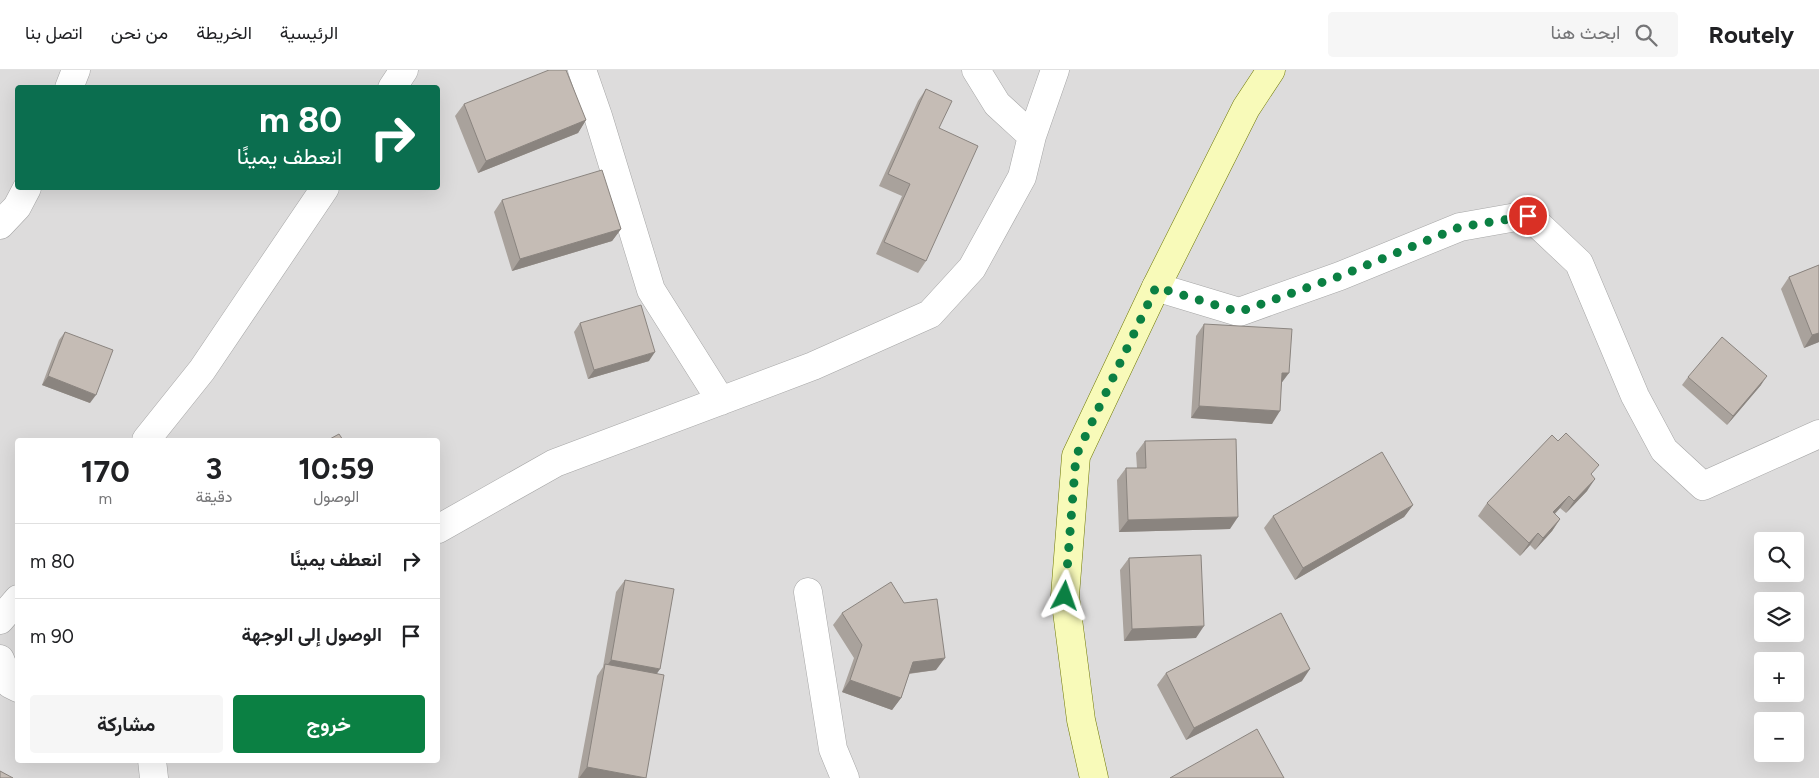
<!DOCTYPE html>
<html lang="ar">
<meta charset="utf-8">
<style>
:root{--surface:#fff;--page:#f6f6f6;--text:#202124;--muted:#757577;--line:#e0e0e0;--accent:#0b8043}
body{margin:0;font-family:Figtree,Vazirmatn,sans-serif;background:var(--page);color:var(--text);direction:rtl;height:100vh;display:flex;flex-direction:column;font-size:19px;white-space:nowrap}
*{box-sizing:border-box;margin:0}
p{font-size:16px;color:var(--muted)}
.icon{flex:none;width:28px;height:28px;fill:none;stroke:currentColor;stroke-width:2;stroke-linecap:round;stroke-linejoin:round}
.map{position:relative;flex:1;overflow:hidden;direction:ltr}
.drawer{position:absolute;left:15px;top:368px;width:425px;height:325px;display:flex;flex-direction:column;background:var(--surface);border-radius:5px;box-shadow:0 5px 20px #0002;direction:rtl}
.drawer>*{flex:none}
.guide{position:absolute;left:15px;top:15px;width:425px;height:105px;border-radius:5px;box-shadow:0 5px 20px #0002;direction:rtl;background:#0b6e4f;color:#fff;overflow:hidden}
.fabs{position:absolute;left:1754px;top:462px;display:grid;gap:10px}
.fabs a{display:grid;place-items:center;width:50px;height:50px;border-radius:5px;background:var(--surface);box-shadow:0 5px 20px #0002;font-size:25px}
.pin{position:absolute;display:grid;place-items:center;width:42px;height:42px;color:#fff;margin:-21px;border:2px solid #fff;border-radius:50%;box-shadow:0 1px 5px #0007}
.me{position:absolute;width:55px;margin:-28px;rotate:4deg;stroke-linejoin:round;filter:drop-shadow(0 0 4px #0008)}
.turn{display:flex;align-items:center;gap:18px;height:105px;padding:0 15px;font-size:22px}
.turn .icon{width:65px;height:65px;stroke-width:2.5}
.turn b{display:block;font-size:35px;line-height:42px}
.eta{display:flex;justify-content:space-evenly;align-items:center;height:85px;text-align:center}
.eta b{font-size:30px;font-weight:700;line-height:35px}
.button{display:flex;gap:10px;margin-top:auto;padding:10px 15px}
.button a{flex:1;height:58px;border-radius:5px;background:var(--accent);color:#fff;font-size:20px;font-weight:700;line-height:58px;text-align:center}
.button a+a{background:var(--page);color:var(--text)}
ul{padding:0;list-style:none}
li{display:flex;align-items:center;gap:15px;height:75px;padding:0 15px;border-top:1px solid var(--line)}
li div{flex:1}
li b{display:block;font-size:19px}
li em{font-style:normal}
header{display:flex;align-items:center;gap:30px;box-sizing:border-box;height:70px;padding:0 25px;background:var(--surface);border-bottom:1px solid var(--line)}
header strong{font-size:24px}
nav{display:flex;gap:28px;margin-inline-start:auto;font-size:18px}
.search{width:350px;height:45px;background:var(--page);display:flex;align-items:center;gap:12px;box-sizing:border-box;padding:0 18px;border-radius:5px;color:var(--muted);font-size:19px}
.map>svg:first-child{display:block}
</style>
<header>
<strong>Routely</strong>
<div class="search"><svg class="icon" aria-label="search" viewBox="0 0 24 24"><circle cx="10" cy="10" r="6"/><path d="M15 15l6 6"/></svg>ابحث هنا</div>
<nav><a>الرئيسية</a><a>الخريطة</a><a>من نحن</a><a>اتصل بنا</a></nav>
</header>
<div class="map">
<svg width="1819" height="708" viewBox="0 0 1819 708">
<rect width="100%" height="100%" fill="#f0ece5"/>
<path fill="#dddcdc" fill-rule="evenodd" d="M0 0H1819V708H0ZM18 18H438V118H18ZM18 370H438V690H18ZM1762 471H1795V504H1762ZM1762 531H1795V564H1762ZM1762 591H1795V624H1762ZM1762 651H1795V684H1762Z"/>
<g fill="none" stroke-linecap="round" stroke-linejoin="round">
<defs>
<path id="minor" d="M582 0 598 46 651 220 721 331
M976 0 997 34 1032 66
M69 18 76 0
M392 18 404 0
M0 155 17 137 27 118
M1156 217 1239 242 1340 206 1460 157 1528 145 1579 193 1635 326 1664 380 1703 416 1819 364
M146 370 202 300 325 118
M438 459 555 393 813 296 930 244 972 198 1022 107 1032 66 1055 0
M808 522 833 679 845 708
M0 550 18 529
M0 589 10 614 18 618
M152 690 154 708"/>
<path id="secondary" d="M1094 708 1081 650 1065 526 1076 386 1156 217 1246 38 1271 0"/>
</defs>
<use href="#minor" stroke="#a6a6a6" stroke-width="29"/>
<use href="#secondary" stroke="#6f7904" stroke-width="29"/>
<use href="#minor" stroke="#fff" stroke-width="28"/>
<use href="#secondary" stroke="#f8fab9" stroke-width="28"/>
</g>
<path fill="#a9a29c" d="M926 19 939 58 926 191 918 203 876 184 902 126 879 116 918 31Z
M464 34 586 50 578 63 478 103 455 46Z
M502 130 621 159 612 171 512 201 494 142Z
M1819 195V272L1804 278 1781 219 1789 207Z
M580 253 649 291 588 309 574 262Z
M1204 254 1282 313 1272 354 1191 348 1196 266Z
M65 262 90 333 42 315 59 270Z
M1688 307 1761 315 1727 355 1682 315Z
M1145 371 1230 459 1119 462 1117 410 1126 398H1137L1136 383Z
M1592 406 1587 421 1566 443 1560 438 1555 444 1560 449 1552 461 1535 480 1530 475 1520 486 1478 446 1487 433Z
M1413 435 1404 447 1295 510 1264 458 1273 446Z
M1129 488 1196 568 1124 571 1120 500Z
M625 510 657 603 646 708H578L597 606 603 597 616 522Z
M842 543 936 600 909 604 901 628 892 640 842 622 854 588 833 555Z
M1166 603 1302 611 1186 670 1157 615Z"/>
<path fill="#8a847f" d="M586 50 578 63 478 103 486 91Z
M621 159 612 171 512 201 520 189Z
M1819 263V272L1804 278 1812 265Z
M655 282 649 291 588 309 594 300Z
M1282 303H1289L1280 315Z
M48 306 96 325 90 333 42 315Z
M1767 306 1761 315 1727 355 1733 346Z
M1199 336 1280 341 1272 354 1191 348Z
M1595 409 1587 421 1566 443 1574 431Z
M1569 426 1560 438 1544 454 1553 442Z
M1413 435 1404 447 1295 510 1303 498Z
M1238 447 1230 459 1119 462 1128 450Z
M1560 449 1552 461 1535 480 1543 468Z
M1538 463 1530 475 1520 486 1529 473Z
M1204 556 1196 568 1124 571 1132 559Z
M945 588 936 600 905 604 913 592Z
M611 590 660 599 652 611 604 600Z
M1310 599 1302 611 1186 670 1194 658Z
M850 610 901 628 892 640 842 622Z
M587 697 646 708H579Z"/>
<path fill="#c5bcb5" stroke="#8a847f" d="M549 0H566L586 50 486 91 464 34Z
M926 19 952 31 939 58 978 76 926 191 884 172 910 114 888 104Z
M602 100 621 159 520 189 502 130Z
M1819 195V263L1812 265 1789 207Z
M641 235 655 282 594 300 580 253Z
M1204 254 1292 259 1289 303H1282L1280 341 1199 336Z
M65 262 113 280 96 325 48 306Z
M1722 267 1767 306 1733 346 1688 307Z
M1566 363 1599 395 1591 404 1595 409 1574 431 1569 426 1553 442 1560 449 1543 468 1538 463 1529 473 1487 433 1552 365 1558 371Z
M339 364 343 370H328Z
M1236 369 1238 447 1128 450 1126 398H1146L1145 371Z
M1382 382 1413 435 1303 498 1273 446Z
M1201 485 1204 556 1132 559 1129 488Z
M625 510 674 519 660 599 611 590Z
M891 512 904 533 937 529 945 588 913 592 901 628 850 610 862 575 842 543Z
M1281 543 1310 599 1194 658 1166 603Z
M605 594 664 605 646 708 587 697Z
M1257 659 1284 708H1170Z
M0 701 13 708H0Z"/>
<g fill="none" stroke-linecap="round" stroke-linejoin="round">
<path stroke="#0b8043" stroke-width="9" stroke-dasharray="0 16.2" d="M1065 526 1076 386 1156 217 1239 242 1340 206 1460 157 1528 146"/>
</g>
</svg>
<div class="fabs">
<a><svg class="icon" aria-label="search" viewBox="0 0 24 24"><circle cx="10" cy="10" r="6"/><path d="M15 15l6 6"/></svg></a>
<a><svg class="icon" aria-label="layers" viewBox="0 0 24 24"><path d="M12 4l9 5-9 5-9-5zM3 14l9 5 9-5"/></svg></a>
<a>+</a>
<a>−</a>
</div>
<div class="pin" style="left:1528px;top:146px;background:#d93025"><svg class="icon" aria-label="arrive" viewBox="0 0 24 24"><path d="M6 21V4h12l-3 4 3 4H6"/></svg></div>
<svg class="me" style="left:1065px;top:526px" viewBox="-20 -20 40 40"><path d="M0-17L14 15 0 8-14 15z" fill="#0b8043" stroke="#fff" stroke-width="4"/></svg>
<div class="guide">
<div class="turn"><svg class="icon" aria-label="right" viewBox="0 0 24 24"><path d="M7 20v-9h11M14 6l5 5-5 5"/></svg><div><b>80 m</b>انعطف يمينًا</div></div>
</div>
<section class="drawer">
<div class="eta">
<div><b>10:59</b><p>الوصول</p></div>
<div><b>3</b><p>دقيقة</p></div>
<div><b>170</b><p>m</p></div>
</div>
<ul>
<li><svg class="icon" aria-label="right" viewBox="0 0 24 24"><path d="M7 20v-9h11M14 6l5 5-5 5"/></svg><div><b>انعطف يمينًا</b></div><em>80 m</em></li>
<li><svg class="icon" aria-label="arrive" viewBox="0 0 24 24"><path d="M6 21V4h12l-3 4 3 4H6"/></svg><div><b>الوصول إلى الوجهة</b></div><em>90 m</em></li>
</ul>
<div class="button"><a>خروج</a><a>مشاركة</a></div>
</section>
</div>
